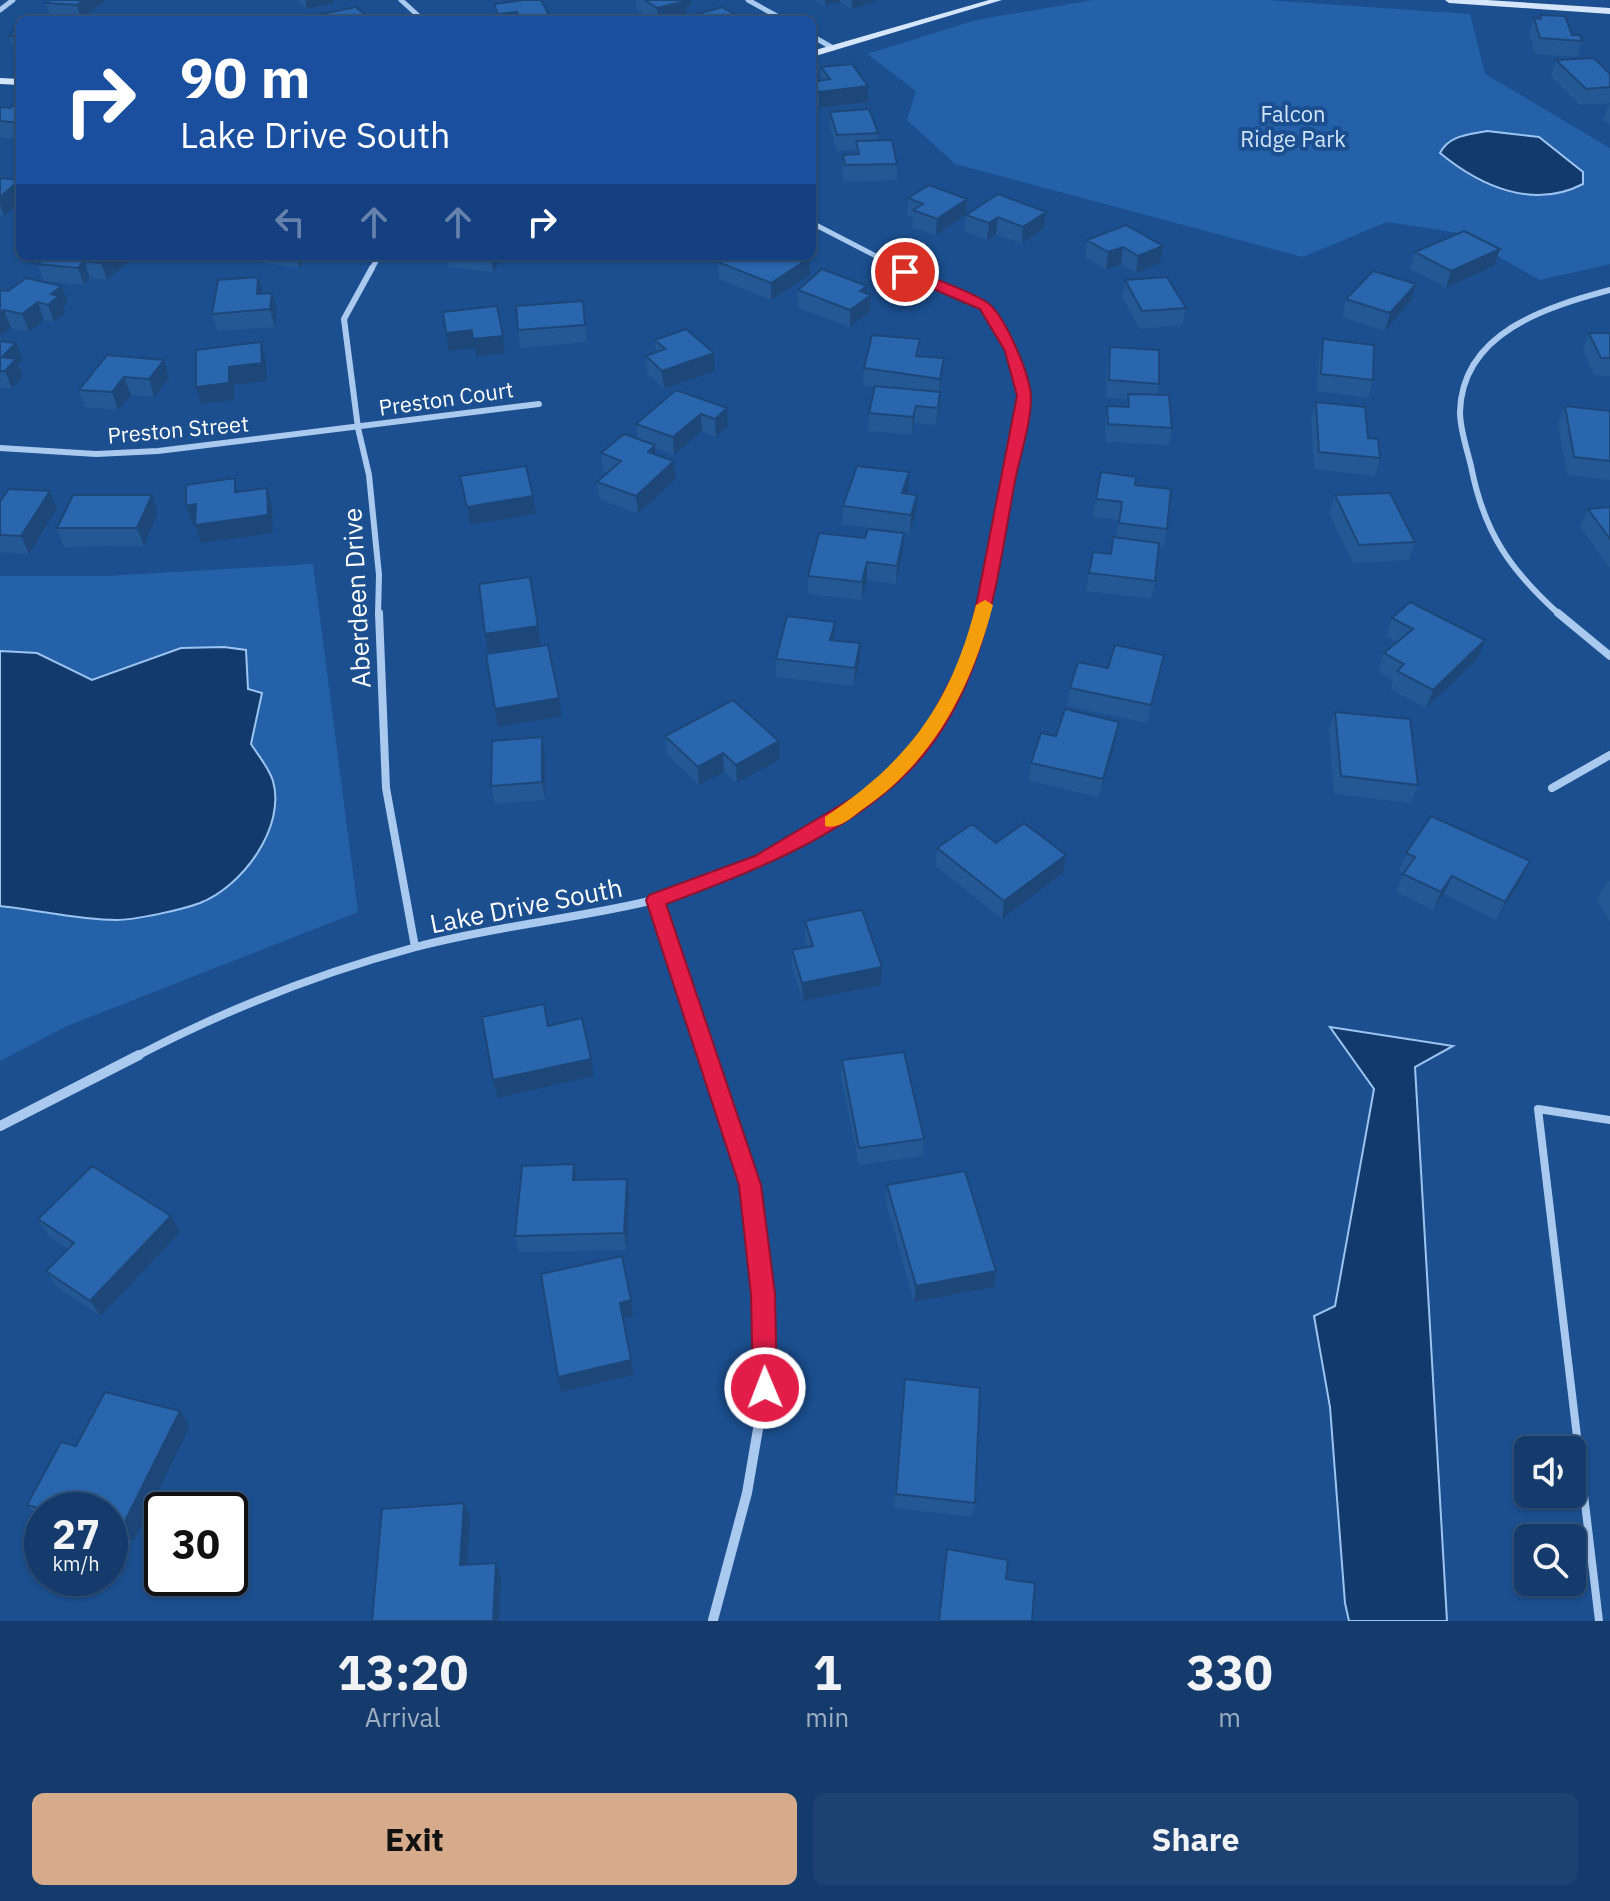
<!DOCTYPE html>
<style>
:root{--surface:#143b6b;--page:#1d4271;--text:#f1f3f6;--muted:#9dadc1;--line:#33557e;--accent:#d6ab8b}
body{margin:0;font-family:"IBM Plex Sans",sans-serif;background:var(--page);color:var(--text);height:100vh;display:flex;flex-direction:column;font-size:30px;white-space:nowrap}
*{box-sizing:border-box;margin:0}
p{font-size:26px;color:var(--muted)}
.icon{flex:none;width:44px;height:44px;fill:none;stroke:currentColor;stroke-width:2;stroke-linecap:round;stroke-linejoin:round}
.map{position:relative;height:1621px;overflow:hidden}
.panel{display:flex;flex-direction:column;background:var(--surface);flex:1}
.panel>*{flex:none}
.hud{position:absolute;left:16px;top:16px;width:800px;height:244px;border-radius:12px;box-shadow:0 2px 6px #0004,0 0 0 2px var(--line);background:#1a4fa0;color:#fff;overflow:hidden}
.buttons{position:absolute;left:1514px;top:1436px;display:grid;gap:16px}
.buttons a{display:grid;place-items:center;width:72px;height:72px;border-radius:12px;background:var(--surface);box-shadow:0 2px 6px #0004,0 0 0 2px var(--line);font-size:40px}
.speed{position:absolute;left:24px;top:1492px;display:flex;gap:16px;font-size:40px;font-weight:700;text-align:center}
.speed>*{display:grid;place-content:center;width:104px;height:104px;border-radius:50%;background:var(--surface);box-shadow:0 2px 6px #0004,0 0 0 2px var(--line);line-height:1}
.speed small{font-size:20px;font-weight:400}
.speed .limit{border:4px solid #111;border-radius:12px;background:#fff;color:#111}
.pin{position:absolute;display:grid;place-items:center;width:68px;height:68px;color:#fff;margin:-34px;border:4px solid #fff;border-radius:50%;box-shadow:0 2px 8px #0007}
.me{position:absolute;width:88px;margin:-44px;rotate:359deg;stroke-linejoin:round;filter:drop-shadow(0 0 6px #0008)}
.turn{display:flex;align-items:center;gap:28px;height:168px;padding:0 32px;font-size:36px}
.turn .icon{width:104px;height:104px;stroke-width:2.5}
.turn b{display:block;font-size:56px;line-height:68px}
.lanes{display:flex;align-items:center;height:76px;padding:0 32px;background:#0003;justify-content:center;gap:40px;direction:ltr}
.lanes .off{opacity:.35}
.eta{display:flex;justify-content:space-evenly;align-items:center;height:136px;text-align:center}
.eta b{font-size:48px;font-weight:800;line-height:56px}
.primary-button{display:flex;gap:16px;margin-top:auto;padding:16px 32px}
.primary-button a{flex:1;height:92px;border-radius:12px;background:var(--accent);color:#111;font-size:32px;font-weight:800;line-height:92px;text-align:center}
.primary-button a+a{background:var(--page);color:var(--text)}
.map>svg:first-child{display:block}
</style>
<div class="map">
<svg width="1610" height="1621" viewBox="0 0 1610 1621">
<rect width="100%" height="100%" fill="#1b4f8f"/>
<path fill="#2461a8" d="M1093 0H1268L1470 14 1485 74 1610 148V264L1540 280 1499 257 1472 235 1387 222 1303 257 955 164 907 120 916 91 867 54 976 20Z
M313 564 358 912 67 1026 0 1061V576H106Z"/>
<path fill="#123a6d" stroke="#9cc4f0" stroke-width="2" d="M1487 131 1539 137 1583 172V184C1533 210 1480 186 1440 153 1449 135 1468 135 1487 131Z
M224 647 246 650 248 689 262 693 251 744C258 755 269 768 273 781 286 827 243 886 200 903 181 910 135 920 116 920 78 920 38 910 0 906V651L37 653 92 680 181 648Z
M1330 1027 1453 1046 1415 1067 1447 1621H1349L1345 1603 1330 1407 1314 1316 1335 1306 1374 1089Z"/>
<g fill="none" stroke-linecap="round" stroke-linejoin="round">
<path stroke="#a9c9ee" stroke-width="8" d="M1599 1621 1538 1109 1610 1120"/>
<path stroke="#a9c9ee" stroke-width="5" d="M401 0 423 20
M748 0 784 20
M0 10 13 0
M812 36 833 48
M812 223 903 270
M371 270 379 256"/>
<path stroke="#a9c9ee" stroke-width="6" d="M372 268 344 319 358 428 369 475 379 575 378 615
M899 268 985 307 1012 351 1024 396 982 615
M0 448 96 454 158 451 539 404
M1560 615C1510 570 1484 533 1471 466 1467 449 1460 430 1460 412 1462 332 1547 307 1610 290"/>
<path stroke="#a9c9ee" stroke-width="8" d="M379 613 386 788 415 947
M1558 613 1610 656
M1552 788 1610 755
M656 900 708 1057
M135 1057C225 1010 319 973 416 947 495 926 575 919 654 900 675 895 696 885 717 877 844 830 952 753 983 613"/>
<path stroke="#a9c9ee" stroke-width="10" d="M707 1055 750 1185 763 1294 765 1388 747 1493 713 1620
M0 1126 139 1055"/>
<path fill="#d6e6fa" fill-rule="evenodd" d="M989 0H1002L812 57V51Z
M1445 0H1487L1610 8V14L1449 3Z
M0 78 20 79V85L0 84Z"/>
</g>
<path fill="#245895" d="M50 0H104V2L82 20 51 18 46 3Z
M297 0H333L334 3 307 9Z
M636 0H691V5L686 7 687 16 671 20H653L636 8Z
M814 0H877V1L852 9 840 2 825 6Z
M494 4 549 15V20H496Z
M1540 15 1582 41 1577 57 1535 54 1529 33 1534 18H1539Z
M20 24V51H14L9 36Z
M1556 60 1610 74V103L1580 105 1551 76Z
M821 67 868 86V102L819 108 812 98V82L821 80Z
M20 100V139L0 137V107L10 108Z
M1609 104H1610V125L1603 120Z
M830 112 878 133 877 140 897 164V180L844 182 842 171 843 155 856 154V150L837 151 830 128Z
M0 178 20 180V202L16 206 20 203V224L14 207 4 216 0 215Z
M908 198 967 199 966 215 936 235 912 227 913 217 907 215Z
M1046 212 1044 228 1022 244 996 234 987 240 965 232 966 215Z
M1126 225 1160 263 1136 273 1121 264 1106 270 1085 257 1087 240Z
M1500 249 1494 266 1446 288 1410 269 1415 252Z
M235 256H307L299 268 236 259Z
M447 256H504L493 272 449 267Z
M135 257 107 280 90 278 84 285 44 281 38 264Z
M772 257 810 258V275L771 300 719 279 718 262Z
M1125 280 1186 308 1182 325 1140 329 1122 297Z
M1416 284 1411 301 1385 331 1342 317 1346 299Z
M867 286V293L870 312 850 327 798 308V290Z
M0 291 68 303 63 307 65 313 54 322 44 320 29 332 11 328 0 336Z
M263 293 277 310 275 327 217 331 212 314Z
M583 301 587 342 520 348 518 330Z
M1589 333H1610V376L1594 375 1583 350Z
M0 336 2 341 23 360 18 365 23 377 12 389 0 387Z
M920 339 919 356 944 358 939 392V410L936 425 914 423 912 435 868 431 869 413 875 387 863 386 864 368Z
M1323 339 1373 380 1368 398 1317 391 1319 357Z
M655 340 715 371 664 389 647 373 646 356 656 352Z
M1110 347 1159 384 1157 395 1172 428 1169 445 1106 442 1105 423 1107 406H1126L1127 399 1106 398 1107 364Z
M164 360 169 378 154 397 131 395 118 410 85 407 79 390Z
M1316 402 1368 438 1380 458 1375 476 1314 469 1311 420Z
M1565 406 1610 411V480L1567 475 1558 424Z
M727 408 728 426 716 437 702 431 674 455 655 448 656 455 674 461 676 479 638 514 599 499 597 482 607 473 603 471 601 453 637 438 636 424Z
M1101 472 1135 485 1167 529 1163 547H1159L1155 581 1151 599 1086 591 1089 573 1110 554 1113 537H1116L1119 520 1093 517Z
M908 490 907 494 916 513 910 533H904L903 551 896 584 867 580 862 600 808 594V576L865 538 902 532 842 524 843 506Z
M152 495 158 513 144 546 64 547 57 528Z
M1335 495 1415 542 1409 560 1353 563 1329 513Z
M0 501 57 509 29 554 0 552Z
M1610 507V568L1580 527 1588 509Z
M1392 618 1478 659 1426 708 1390 689 1393 680 1378 672 1384 653 1397 642 1386 636Z
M834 640 860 643V662L854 686 776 677V659Z
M1108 668 1160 673 1147 723 1067 706 1070 688Z
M1335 712 1418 785 1411 803 1334 794 1329 730Z
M1119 722 1116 740 1099 797 1029 781 1031 763 1056 736Z
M665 736 779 760 737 783 724 772 699 785 667 754Z
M542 737 545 756V800L495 804 491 786Z
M996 843 1066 855 1063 873 1002 919 936 866 937 848Z
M1406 853 1521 880 1496 920 1444 894 1433 910 1396 892 1404 873 1399 871Z
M1607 881H1610V922L1597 899Z
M805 921 881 985 803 1001 792 968V950L808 947 805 939Z
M842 1060 924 1139 923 1156 859 1165 841 1077Z
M574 1164 577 1180 627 1179 629 1196 627 1250 519 1252 515 1236Z
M887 1185 994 1287 914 1302 886 1202Z
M38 1219 180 1232 101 1316 57 1287 46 1271 68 1249 49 1236Z
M905 1379 975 1503 972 1517 894 1508Z
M190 1426 133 1543 110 1537V1510H42V1519H39L27 1505 76 1446Z"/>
<path fill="#1d4779" d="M83 0H104V2L81 20 77 5Z
M305 0H333L334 3 307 9Z
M676 0H691V5L686 7 687 16 671 20H658L657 8Z
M825 0H840V2L825 6Z
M852 0H877V1L852 9Z
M517 12 518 20H499L498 14Z
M549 15V20H520V19Z
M366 16 367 20H349Z
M868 86V102L819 108V92Z
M20 180V202L4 216 0 204V197Z
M967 199 966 215 936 235 937 219Z
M1046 212 1044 228 1022 244 1023 227Z
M998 217 996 234 987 240 989 223Z
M1163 246 1160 263 1136 273 1138 256Z
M1123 247 1121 264 1106 270 1108 252Z
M1500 249 1494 266 1446 288 1451 271Z
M110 256H135V257L107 280 101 263Z
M297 256H307L299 268Z
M491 256H504L493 272Z
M810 258V275L771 300V283Z
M84 261 90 278 84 285 78 268Z
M258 277 263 294 261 311 257 294Z
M1416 284 1411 301 1385 331 1390 313Z
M62 286 68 303 63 307 65 313 54 322 48 305 51 294Z
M867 286V297L871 295 870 312 850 327V310L860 291Z
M272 293 277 310 275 327 270 309Z
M38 302 44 320 29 332 22 314Z
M4 310 11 328 0 336V313Z
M472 330 503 336 505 353 476 357 475 348 449 351 446 333Z
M261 342 266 360 267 381 234 385V400L201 404 196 387Z
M16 343 23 360 18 365 23 377 12 389 5 371 2 357Z
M714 353 715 371 664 389 662 371Z
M944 358 942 376 939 396 940 379Z
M164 360 169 378 154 397 149 379Z
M124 377 131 395 118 410 112 392Z
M940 392 939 410 936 425 938 408Z
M916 406 914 423 912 435 913 417Z
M727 408 728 426 716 437 715 419Z
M701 414 702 431 674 455 673 437Z
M655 445 656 462 648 452Z
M674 461 676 479 638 514 636 496Z
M909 472 908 490 901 511 902 493Z
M267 488 272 506 273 533 201 543 195 525Z
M50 491 57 509 29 554 21 536Z
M152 495 158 513 144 546 137 528Z
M917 495 916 513 910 533 911 515Z
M533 496 536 514 470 525 467 507Z
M196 504 202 522 192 524 186 506Z
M904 533 903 551 896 584 897 566Z
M867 562V580L862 600V582Z
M835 622 834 640H830Z
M538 626 541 645 488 652 485 634Z
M1485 640 1478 659 1426 708 1433 690Z
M860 643V662L854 686 855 668Z
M559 698 562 716 498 727 495 709Z
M1119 722 1116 740 1099 797 1103 779Z
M542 737 545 756V800L542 782Z
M779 741V760L737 783 736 765Z
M723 753 724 772 699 785 698 767Z
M1066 855 1063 873 1002 919 1004 901Z
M1530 861 1521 880 1496 920 1505 902Z
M1452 876 1444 894 1433 910 1441 892Z
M882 967 881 985 803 1001 802 983Z
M591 1059 594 1076 498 1098 493 1080Z
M574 1164 577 1181 573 1180Z
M627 1179 629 1196 627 1250 624 1233Z
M171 1216 180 1232 101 1316 90 1301Z
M996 1271 994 1287 914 1302 916 1286Z
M631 1300 633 1316 623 1318 620 1303Z
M631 1360 634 1375 561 1392 558 1377Z
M180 1411 190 1426 133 1543 121 1529Z
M464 1503 470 1517 466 1579 460 1565Z
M496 1563 501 1576 499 1621H493Z"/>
<path fill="#2a66ad" stroke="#1d4779" stroke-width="2" d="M50 0H83L77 5 46 3Z
M524 0H541L549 15 520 19 517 12 498 14 494 4Z
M645 0H685L686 1 657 8Z
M356 7 366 16 349 20H315L312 16Z
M722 7 739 17 728 20H677Z
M1540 15 1565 16 1572 35H1580L1582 41 1540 38 1534 18 1541 19Z
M28 16 65 19 63 20H24Z
M20 24V36H9Z
M1594 58 1610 74V87L1586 89 1556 60Z
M852 64 868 86 819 92 812 83V82L830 79 821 67Z
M20 100V123L0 121V107L10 108Z
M869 109 878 133 837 135 830 112Z
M892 140 897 164 845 165 843 155 859 154 856 141Z
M0 178 20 180 0 197Z
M929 185 967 199 937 219 913 210 923 204 908 198Z
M998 194 1046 212 1023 227 998 217 989 223 966 215Z
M1126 225 1163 246 1138 256 1123 247 1108 252 1087 240Z
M1464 231 1500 249 1451 271 1415 252Z
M46 256H110L101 263 84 261 78 268 38 264Z
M727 256H769L772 257 774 256H806L810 258 771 283 718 262Z
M822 269 867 286 860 291 871 295 850 310 798 290Z
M1373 271 1416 284 1390 313 1346 299Z
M258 277 257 294 272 293 270 309 212 314 218 280Z
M1167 277 1186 308 1142 311 1125 280Z
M26 278 62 286 51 294 59 296 48 305 38 302 22 314 4 310 0 313V291L1 290 8 291Z
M583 301 585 325 518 330 516 306Z
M497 306 503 336 473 339 472 330 446 333 443 312Z
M686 329 714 353 662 371 646 356 665 349 655 340Z
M1589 333H1610V358H1601Z
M872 335 920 339 916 356 944 358 940 379 864 368Z
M1323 339 1374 345 1373 380 1321 374Z
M0 341 16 343 2 357 16 359 5 371H0Z
M261 342 262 363 229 367V383L196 387V350Z
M1110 347 1159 350V384L1109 380Z
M107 355 164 360 149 379 124 377 112 392 79 390Z
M875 386 940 392 938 408 916 406 913 417 869 413Z
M676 390 727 408 715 419 701 414 673 437 636 424Z
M1128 394 1169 395 1172 428 1108 424 1107 406 1129 407Z
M1316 402 1365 407 1368 438 1378 439 1380 458 1319 452Z
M1565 406 1610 411V461L1574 457Z
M624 434 655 445 648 452 674 461 636 496 597 482 621 461 601 453Z
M526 466 533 496 467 507 460 476Z
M857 466 909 472 902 493 917 495 911 515 843 506Z
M1101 472 1136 477 1135 485 1171 489 1167 529 1119 523 1122 502 1096 499Z
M235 478V492L267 488 268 515 195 525 196 504 186 506V485Z
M9 489 50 491 21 536 0 535V501Z
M1390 493 1415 542 1359 545 1335 495Z
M73 495H152L137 528H57Z
M1610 507V539L1588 509Z
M868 529 904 533 897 566 867 562 862 582 808 576 819 533 865 538Z
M1113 537 1159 543 1155 581 1089 573 1093 552 1111 554Z
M530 577 538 626 485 634 479 584Z
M1410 602 1485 640 1433 690 1397 671 1404 664 1384 653 1413 629 1392 618Z
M787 616 835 622 830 640 860 643 855 668 776 659Z
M548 645 559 698 495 709 486 654Z
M1115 645 1164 655 1151 705 1070 688 1078 662 1108 668Z
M733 700 779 741 736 765 723 753 698 767 665 736Z
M1065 709 1119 722 1103 779 1031 763 1041 733 1056 736Z
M1335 712 1410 719 1418 785 1341 776Z
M542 737V782L491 786 492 741Z
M1431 816 1530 861 1505 902 1452 876 1441 892 1403 874 1415 857 1406 853Z
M1024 823 1066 855 1004 901 937 848 972 824 996 843Z
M862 910 882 967 802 983 792 950 813 946 805 921Z
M544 1004 548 1026 582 1018 591 1059 493 1080 482 1017Z
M904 1052 924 1139 859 1148 842 1060Z
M574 1164 573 1180 627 1179 624 1233 515 1236 522 1166Z
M92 1166 171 1216 90 1301 46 1271 74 1243 38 1219Z
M965 1171 996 1271 916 1286 887 1185Z
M622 1256 631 1300 620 1303 631 1360 558 1377 541 1274Z
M905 1379 980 1388 975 1503 896 1494Z
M105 1392 180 1411 121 1529 110 1526V1510H46L27 1505 61 1442 76 1446Z
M464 1503 460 1565 496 1563 493 1621H372L382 1509Z
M947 1549 1008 1560 1006 1579 1035 1583 1032 1621H939Z"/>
<path fill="#e11d48" stroke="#92132f" stroke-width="2" d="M905 268C921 273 977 294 989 304 1006 318 1030 375 1031 397 1031 425 1019 458 1014 486 996 586 984 695 909 771 843 837 752 872 666 904L761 1185 775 1294 777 1388 774 1396 765 1400 757 1396 753 1388 751 1294 739 1185 646 900 649 895 755 856 861 793 897 762 925 729 963 657 974 617 1017 396 1005 351 980 309 901 275V270Z"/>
<path fill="#f59e0b" d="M985 600 993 605C972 686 934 761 863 809 852 817 839 830 825 826V817C910 760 951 703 976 605Z"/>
<g text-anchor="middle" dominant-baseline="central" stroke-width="8" stroke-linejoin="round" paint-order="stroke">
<g font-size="22" fill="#cfe3fa" stroke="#1b4f8f">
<text x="1293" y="113">Falcon<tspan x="1293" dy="25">Ridge Park</tspan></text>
</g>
<g font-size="22" fill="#fff" stroke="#1b4f8f">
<text transform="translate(446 398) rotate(-8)">Preston Court</text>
<text transform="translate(178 429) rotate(-5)">Preston Street</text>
</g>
<g font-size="26" fill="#fff" stroke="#1b4f8f">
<text transform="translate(356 598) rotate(-93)">Aberdeen Drive</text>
<text transform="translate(526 905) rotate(-11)">Lake Drive South</text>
</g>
</g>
</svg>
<div class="buttons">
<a><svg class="icon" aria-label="sound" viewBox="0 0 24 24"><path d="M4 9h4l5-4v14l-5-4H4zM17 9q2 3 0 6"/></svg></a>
<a><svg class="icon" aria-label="search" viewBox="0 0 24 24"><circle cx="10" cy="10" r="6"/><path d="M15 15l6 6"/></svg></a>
</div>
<div class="speed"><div>27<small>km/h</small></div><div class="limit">30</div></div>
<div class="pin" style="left:905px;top:272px;background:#d93025"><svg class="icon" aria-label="arrive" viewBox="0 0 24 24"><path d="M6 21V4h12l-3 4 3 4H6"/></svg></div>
<svg class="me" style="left:765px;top:1388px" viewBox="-20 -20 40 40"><circle r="17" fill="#e11d48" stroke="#fff" stroke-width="3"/><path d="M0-11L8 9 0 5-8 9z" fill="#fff"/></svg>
<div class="hud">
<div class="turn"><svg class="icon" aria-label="right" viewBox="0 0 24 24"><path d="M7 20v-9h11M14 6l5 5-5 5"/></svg><div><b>90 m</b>Lake Drive South</div></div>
<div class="lanes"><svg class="icon off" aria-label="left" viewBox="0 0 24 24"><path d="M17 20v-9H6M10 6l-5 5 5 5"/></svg><svg class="icon off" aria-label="ahead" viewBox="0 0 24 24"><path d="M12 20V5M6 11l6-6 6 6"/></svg><svg class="icon off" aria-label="ahead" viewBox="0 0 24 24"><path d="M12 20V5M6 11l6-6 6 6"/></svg><svg class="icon" aria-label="right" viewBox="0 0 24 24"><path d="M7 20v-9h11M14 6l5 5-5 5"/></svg></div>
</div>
</div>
<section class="panel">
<div class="eta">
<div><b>13:20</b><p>Arrival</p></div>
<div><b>1</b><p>min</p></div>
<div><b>330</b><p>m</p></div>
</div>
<div class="primary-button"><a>Exit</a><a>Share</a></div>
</section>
